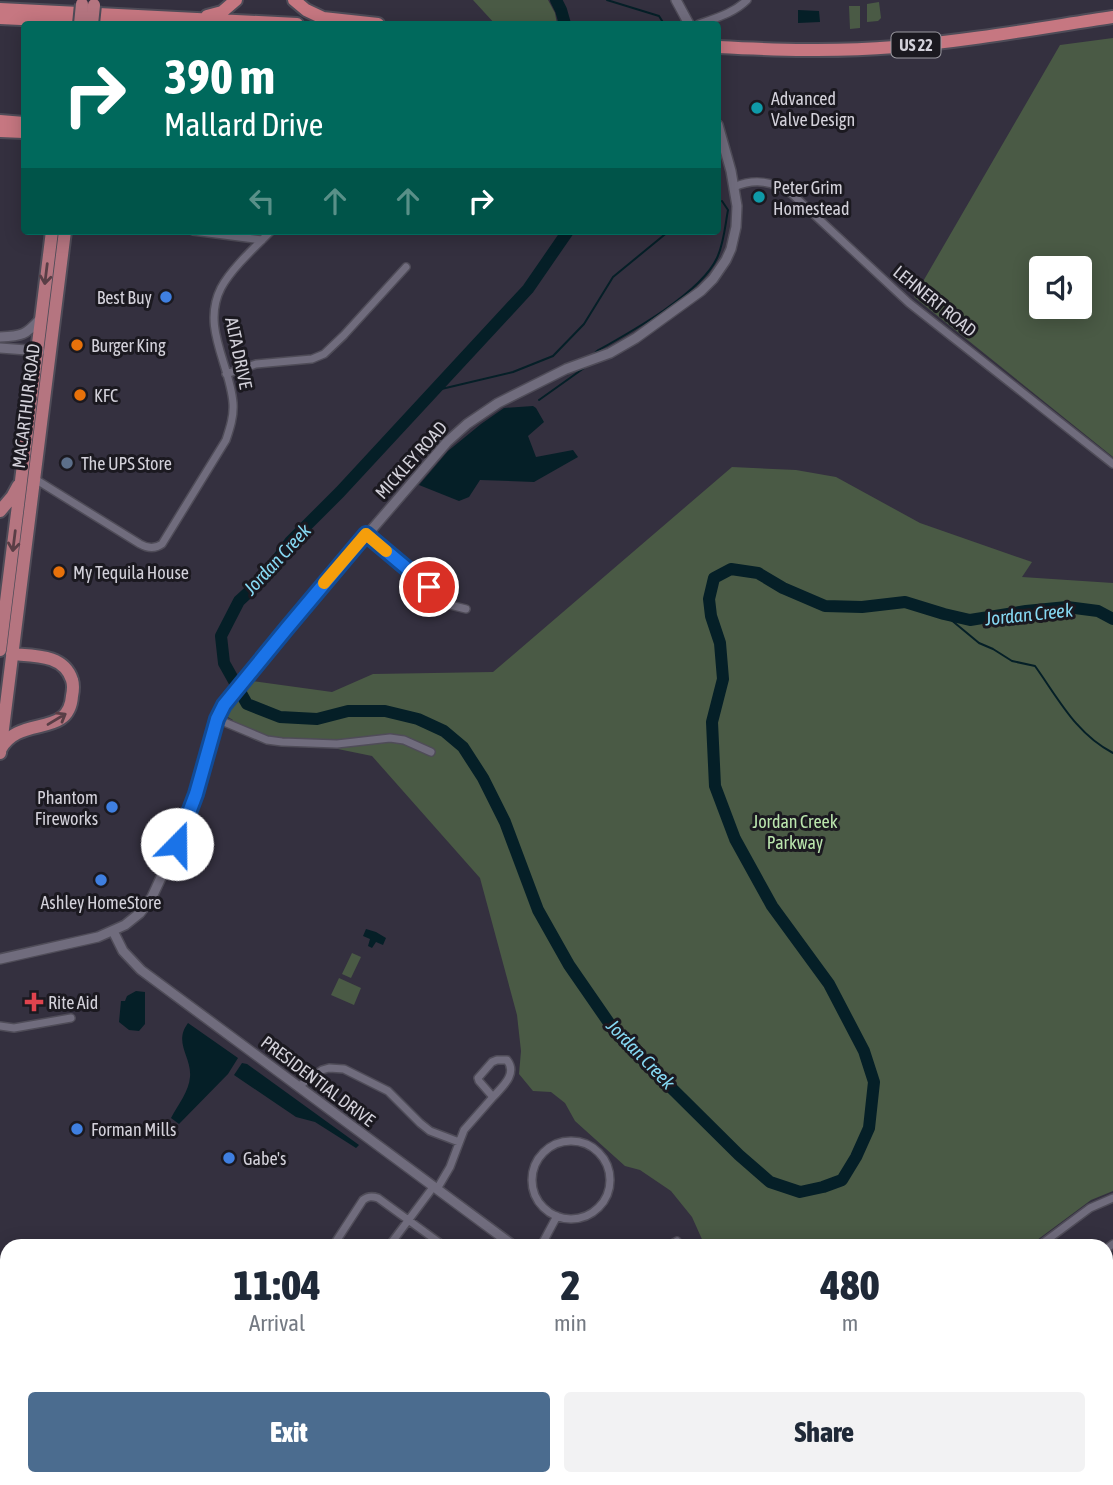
<!DOCTYPE html>
<style>
:root{--surface:#fff;--page:#f2f2f3;--text:#1f2937;--muted:#747a83;--accent:#4b6c8f}
body{margin:0;font-family:"Asap Condensed",sans-serif;background:var(--page);color:var(--text);height:100vh;display:flex;flex-direction:column;font-size:26px;white-space:nowrap}
*{box-sizing:border-box;margin:0}
p{font-size:23px;color:var(--muted)}
.icon{flex:none;width:38px;height:38px;fill:none;stroke:currentColor;stroke-width:2;stroke-linecap:round;stroke-linejoin:round}
.map{position:relative;flex:1;overflow:hidden}
.sheet{position:absolute;left:0px;top:1239px;width:1113px;height:247px;display:flex;flex-direction:column;background:var(--surface);border-radius:21px 21px 0 0;box-shadow:0 4px 18px #0003}
.sheet>*{flex:none}
.hud{position:absolute;left:21px;top:21px;width:700px;height:214px;border-radius:7px;box-shadow:0 4px 18px #0003;background:#00695c;color:#fff;overflow:hidden}
.tools{position:absolute;left:1029px;top:256px;display:grid;gap:14px}
.tools a{display:grid;place-items:center;width:63px;height:63px;border-radius:7px;background:var(--surface);box-shadow:0 4px 18px #0003;font-size:35px}
.pin{position:absolute;display:grid;place-items:center;width:60px;height:60px;color:#fff;margin:-30px;border:4px solid #fff;border-radius:50%;box-shadow:0 2px 7px #0007}
.me{position:absolute;width:77px;margin:-38px;rotate:22deg;stroke-linejoin:round;filter:drop-shadow(0 0 5px #0008)}
.turn{display:flex;align-items:center;gap:24px;height:147px;padding:0 28px;font-size:32px}
.turn .icon{width:91px;height:91px;stroke-width:2.5}
.turn b{display:block;font-size:49px;line-height:60px}
.lanes{display:flex;align-items:center;height:66px;padding:0 28px;background:#0003;justify-content:center;gap:35px;direction:ltr}
.lanes .off{opacity:.35}
.eta{display:flex;justify-content:space-evenly;align-items:center;height:119px;text-align:center}
.eta b{font-size:42px;font-weight:800;line-height:49px}
.button{display:flex;gap:14px;margin-top:auto;padding:14px 28px}
.button a{flex:1;height:80px;border-radius:7px;background:var(--accent);color:#fff;font-size:28px;font-weight:800;line-height:80px;text-align:center}
.button a+a{background:var(--page);color:var(--text)}
.map>svg:first-child{display:block}
</style>
<div class="map">
<svg width="1113" height="1485" viewBox="0 0 1113 1485">
<rect width="100%" height="100%" fill="#34303f"/>
<path fill="#4a5a45" fill-rule="evenodd" d="M473 0H548L555 13 557 24H495Z
M879 2 881 18 878 21 867 22V4Z
M849 6H860V28L850 29Z
M1113 38V457L914 297 1060 45ZM1041 268H1080V306H1041Z
M732 467 796 470 836 477 920 523 1032 562 1022 577 1113 583V1191L1091 1200 1029 1246H705L692 1217 671 1191 640 1170 625 1166 575 1121 565 1103 551 1092 533 1091 519 1074 521 1051 517 1015 480 878 372 756 333 748 274 744 257 741 231 727 233 720 228 717 227 712 253 681 332 692 373 674 493 672Z
M352 953 361 957 351 978 342 974Z
M339 978 361 988 354 1005 331 995Z
M780 1479H832L828 1485H791Z
M899 1479H962L958 1485H906L898 1480Z"/>
<path fill="#051f27" d="M798 10 819 11 820 22 798 23Z
M533 406 536 408 544 422 528 436 536 457 573 450 578 457 534 482 480 480 469 497 459 501 419 485 448 451 481 424 504 408Z
M366 929 376 932 386 938 383 945 376 942 372 948 368 946 370 939 363 936Z
M136 991 145 992V1024L139 1031 129 1030 119 1022 121 1001H125L127 996Z
M188 1023 238 1058 228 1074 179 1124 171 1118C178 1105 189 1091 190 1077 192 1057 173 1043 188 1023Z
M242 1063 247 1064 359 1145 356 1148 315 1122 296 1117 234 1075Z"/>
<g fill="none" stroke-linecap="round" stroke-linejoin="round">
<path stroke="#051f27" stroke-width="2" d="M607 0 659 16 664 24
M718 173 720 182 719 187
M593 355 597 351C631 332 701 293 717 258 724 243 725 226 728 210L722 201
M433 391 513 372 553 356 584 324 613 277 669 231
M539 400 584 368
M944 614 979 643 993 649 1012 661 1035 666C1058 698 1076 734 1113 753"/>
<path stroke="#051f27" stroke-width="12" d="M556 0 561 10 565 24
M568 231 528 289 340 492 290 542 264 578 239 601 221 636 224 663 247 704 280 717 317 719 348 711H385L418 719 444 731 463 747 483 778 505 822 538 910 569 965 616 1033 739 1155 770 1182 800 1192 823 1187 842 1180 856 1157 869 1128 874 1082 864 1051 829 984 772 906 735 839 715 786 712 722 723 679 720 643 711 616 709 599 714 578 731 569 758 573 783 588 825 606 862 607 905 602 944 614 970 620 1026 611 1067 607 1098 611 1113 619"/>
<defs>
<path id="minor" d="M699 24C716 18 734 13 747 0
M734 187C755 178 773 181 792 194L909 303 1113 464
M193 231 262 240
M226 374 256 364 312 359 324 354 344 335 406 267
M35 479 140 544C147 548 155 549 162 544L226 440C230 428 234 416 233 403 230 364 201 327 221 288 231 269 255 247 271 231
M366 534 450 605 466 609
M217 719 267 740 282 742 337 744 390 738 404 740 431 752
M0 1026 14 1028 71 1018
M497 1060H507C518 1074 502 1087 493 1097L479 1081 478 1078 492 1062Z
M299 1086 322 1070 329 1068 344 1069 388 1091 420 1123 430 1131 459 1142
M532 1180a39 39 0 1 1 78 0a39 39 0 1 1-78 0Z
M437 1189 450 1167 464 1130 493 1097
M333 1246 363 1200C368 1196 372 1196 378 1198L444 1246
M389 1246 434 1186
M541 1246 557 1216
M668 1246 677 1241
M1039 1246 1090 1208 1113 1198
M1106 1249 1113 1244
M1106 1291 1113 1298
M1106 1385 1113 1389
M1106 1436 1113 1443
M725 1479 735 1485
M1073 1479 1076 1485
M220 1485 224 1479
M509 1485 511 1479
M873 1485 877 1479"/>
<path id="tertiary" d="M676 0 689 24
M0 337C22 336 26 335 40 319
M0 348 40 351
M113 931 123 951 141 970 514 1246
M0 959 98 937 125 925 140 913 152 897 188 819 196 794 213 731 224 705 287 628 447 442 467 424 498 403 566 369 610 353 636 338 701 291 713 279 726 260 731 249 736 227 737 206 731 171 718 125
M847 1479 856 1485
M1104 1485 1113 1478"/>
<path id="trunk" d="M0 511 12 497 18 486
M0 650 52 231
M0 750C19 714 69 739 72 696 73 691 74 686 72 680 64 654 34 656 12 654
M0 753 65 231"/>
<path id="motorway" d="M294 0 306 10 323 18 378 24
M0 9 297 24
M207 16 222 12 236 0
M0 18 125 24
M718 47C777 50 836 52 895 47 968 41 1040 28 1113 17
M0 121 24 123
M0 131 24 132"/>
</defs>
<use href="#minor" stroke="#4f4c58" stroke-width="10"/>
<use href="#tertiary" stroke="#4f4c58" stroke-width="12"/>
<use href="#trunk" stroke="#4f4c58" stroke-width="16"/>
<use href="#motorway" stroke="#4f4c58" stroke-width="16"/>
<use href="#minor" stroke="#706c7d" stroke-width="7"/>
<use href="#tertiary" stroke="#706c7d" stroke-width="9"/>
<use href="#trunk" stroke="#b57580" stroke-width="12"/>
<use href="#motorway" stroke="#c67781" stroke-width="12"/>
<defs>
<path id="trunk-bridge" d="M80 24 82 4
M92 24 94 5"/>
</defs>
<use href="#trunk-bridge" stroke="#4f4c58" stroke-width="16" stroke-linecap="butt"/>
<use href="#trunk-bridge" stroke="#b57580" stroke-width="12"/>
</g>
<defs><path id="oneway-shaft" d="M-6 0H5M1.5-3L5.5 0L1.5 3" fill="none" stroke-width="1.6" stroke-linecap="round" stroke-linejoin="round" transform="scale(1.75)"/></defs>
<g stroke="#593e46">
<use href="#oneway-shaft" transform="translate(46 274) rotate(97)"/>
<use href="#oneway-shaft" transform="translate(14 541) rotate(97)"/>
<use href="#oneway-shaft" transform="translate(57 719) rotate(-31)"/>
</g>
<g fill="none" stroke-linecap="round" stroke-linejoin="round">
<defs>
<path id="route" d="M177 844 196 794 217 719 224 705 287 628 366 534 429 587"/>
</defs>
<use href="#route" stroke="#114b97" stroke-width="18"/>
<use href="#route" stroke="#1a73e8" stroke-width="12"/>
<path stroke="#f59e0b" stroke-width="12" d="M324 583 366 534 386 551"/>
</g>
<g fill="#0f9aa8" stroke="#1b1920" stroke-width="2.5">
<circle cx="757" cy="108" r="7"/>
<circle cx="759" cy="197" r="7"/>
</g>
<g fill="#3f7fe0" stroke="#1b1920" stroke-width="2.5">
<circle cx="166" cy="297" r="7"/>
<circle cx="112" cy="807" r="7"/>
<circle cx="101" cy="880" r="7"/>
<circle cx="77" cy="1129" r="7"/>
<circle cx="229" cy="1158" r="7"/>
</g>
<g fill="#e8710a" stroke="#1b1920" stroke-width="2.5">
<circle cx="77" cy="345" r="7"/>
<circle cx="80" cy="395" r="7"/>
<circle cx="59" cy="572" r="7"/>
</g>
<circle fill="#5c6f8a" stroke="#1b1920" stroke-width="2.5" cx="67" cy="463" r="7"/>
<path fill="#e0444e" stroke="#1b1920" stroke-width="2.5" d="M30.5 991.5h7v7h7v7h-7v7h-7v-7h-7v-7h7z"/>
<g text-anchor="middle" dominant-baseline="central" stroke-width="6" stroke-linejoin="round" paint-order="stroke">
<rect fill="#1b1920" stroke="#9c9aa2" stroke-width="2" x="891.5" y="32.5" width="49" height="25" rx="5"/>
<g font-size="16" font-weight="bold" fill="#d3d1da">
<text x="916" y="45">US 22</text>
</g>
<g font-size="18" fill="#d3d1da" stroke="#1b1920" text-anchor="start">
<text x="771" y="98">Advanced<tspan x="771" dy="21">Valve Design</tspan></text>
<text x="773" y="187">Peter Grim<tspan x="773" dy="21">Homestead</tspan></text>
<text x="152" y="297" text-anchor="end">Best Buy</text>
<text x="91" y="345">Burger King</text>
<text x="94" y="395">KFC</text>
<text x="81" y="463">The UPS Store</text>
<text x="73" y="572">My Tequila House</text>
<text x="98" y="797" text-anchor="end">Phantom<tspan x="98" dy="21">Fireworks</tspan></text>
<text x="101" y="902" text-anchor="middle">Ashley HomeStore</text>
<text x="48" y="1002">Rite Aid</text>
<text x="91" y="1129">Forman Mills</text>
<text x="243" y="1158">Gabe's</text>
</g>
<g font-size="18" fill="#d3d1da" stroke="#1b1920">
<text transform="translate(935 301) rotate(39)">LEHNERT ROAD</text>
<text transform="translate(239 353) rotate(78)">ALTA DRIVE</text>
<text transform="translate(26 406) rotate(-83)">MACARTHUR ROAD</text>
<text transform="translate(411 460) rotate(-48)">MICKLEY ROAD</text>
<text transform="translate(318 1081) rotate(37)">PRESIDENTIAL DRIVE</text>
</g>
<g font-size="18" fill="#bae5ad" stroke="#1b1920">
<text x="795" y="821">Jordan Creek<tspan x="795" dy="21">Parkway</tspan></text>
</g>
<g font-size="19" font-style="italic" fill="#86d9f3" stroke="#1b1920">
<text transform="translate(277 559) rotate(-47)">Jordan Creek</text>
<text transform="translate(1029 614) rotate(-6)">Jordan Creek</text>
<text transform="translate(641 1054) rotate(46)">Jordan Creek</text>
</g>
</g>
</svg>
<div class="tools">
<a><svg class="icon" aria-label="sound" viewBox="0 0 24 24"><path d="M4 9h4l5-4v14l-5-4H4zM17 9q2 3 0 6"/></svg></a>
</div>
<div class="pin" style="left:429px;top:587px;background:#d93025"><svg class="icon" aria-label="arrive" viewBox="0 0 24 24"><path d="M6 21V4h12l-3 4 3 4H6"/></svg></div>
<svg class="me" style="left:177px;top:844px" viewBox="-20 -20 40 40"><circle r="19" fill="#fff"/><path d="M0-13L10 11 0 6-10 11z" fill="#1a73e8"/></svg>
<div class="hud">
<div class="turn"><svg class="icon" aria-label="right" viewBox="0 0 24 24"><path d="M7 20v-9h11M14 6l5 5-5 5"/></svg><div><b>390 m</b>Mallard Drive</div></div>
<div class="lanes"><svg class="icon off" aria-label="left" viewBox="0 0 24 24"><path d="M17 20v-9H6M10 6l-5 5 5 5"/></svg><svg class="icon off" aria-label="ahead" viewBox="0 0 24 24"><path d="M12 20V5M6 11l6-6 6 6"/></svg><svg class="icon off" aria-label="ahead" viewBox="0 0 24 24"><path d="M12 20V5M6 11l6-6 6 6"/></svg><svg class="icon" aria-label="right" viewBox="0 0 24 24"><path d="M7 20v-9h11M14 6l5 5-5 5"/></svg></div>
</div>
<section class="sheet">
<div class="eta">
<div><b>11:04</b><p>Arrival</p></div>
<div><b>2</b><p>min</p></div>
<div><b>480</b><p>m</p></div>
</div>
<div class="button"><a>Exit</a><a>Share</a></div>
</section>
</div>
